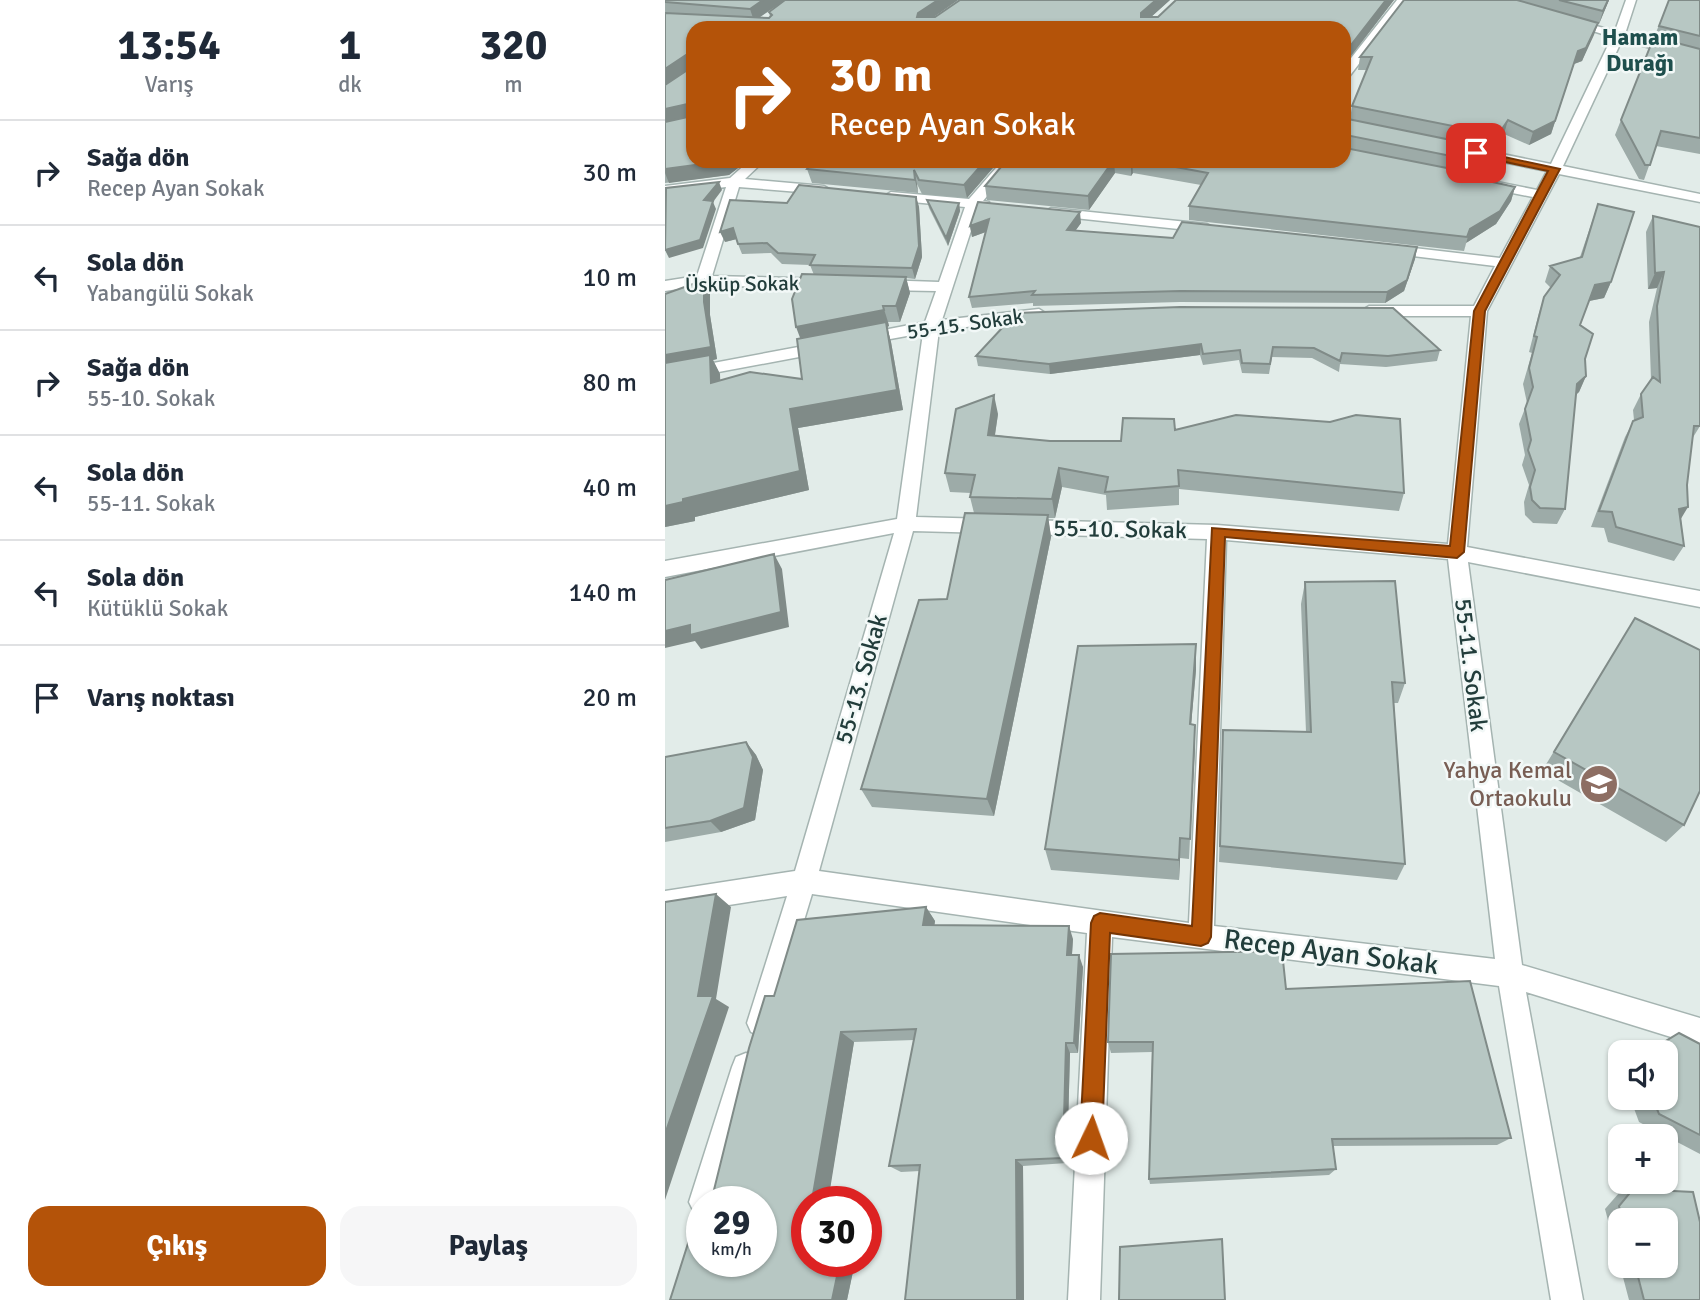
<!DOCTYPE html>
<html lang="tr">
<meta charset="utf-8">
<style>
:root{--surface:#fff;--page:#f6f6f7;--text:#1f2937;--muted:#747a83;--line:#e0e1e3;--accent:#b45309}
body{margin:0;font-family:Signika,sans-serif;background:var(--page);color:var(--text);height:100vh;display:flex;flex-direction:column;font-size:26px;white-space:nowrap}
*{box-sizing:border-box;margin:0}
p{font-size:23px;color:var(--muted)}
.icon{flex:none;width:38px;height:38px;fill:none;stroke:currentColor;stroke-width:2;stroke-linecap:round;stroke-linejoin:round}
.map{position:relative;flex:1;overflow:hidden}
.sheet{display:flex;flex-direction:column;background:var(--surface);width:665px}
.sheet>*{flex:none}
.hud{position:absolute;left:21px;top:21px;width:665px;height:147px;border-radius:21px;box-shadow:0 2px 5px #0004;background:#b45309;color:#fff;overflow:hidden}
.tools{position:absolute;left:943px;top:1040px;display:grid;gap:14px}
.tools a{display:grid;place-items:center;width:70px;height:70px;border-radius:14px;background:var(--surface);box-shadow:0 2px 5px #0004;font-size:35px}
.speed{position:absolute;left:21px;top:1186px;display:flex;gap:14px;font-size:35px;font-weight:700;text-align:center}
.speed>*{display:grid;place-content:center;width:91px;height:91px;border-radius:50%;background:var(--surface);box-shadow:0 2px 5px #0004;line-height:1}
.speed small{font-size:18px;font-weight:400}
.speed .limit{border:10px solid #d22;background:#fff;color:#111}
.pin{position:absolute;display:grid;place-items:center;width:60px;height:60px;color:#fff;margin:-30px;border-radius:14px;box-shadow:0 4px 10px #0006}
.me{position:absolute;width:77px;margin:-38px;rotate:3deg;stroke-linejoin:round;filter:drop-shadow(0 0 5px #0008)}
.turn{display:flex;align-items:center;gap:24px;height:147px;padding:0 28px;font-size:32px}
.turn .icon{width:91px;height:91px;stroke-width:2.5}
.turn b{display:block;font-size:49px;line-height:60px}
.eta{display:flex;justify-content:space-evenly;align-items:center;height:119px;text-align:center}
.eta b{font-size:42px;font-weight:700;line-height:49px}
.button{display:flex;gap:14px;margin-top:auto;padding:14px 28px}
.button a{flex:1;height:80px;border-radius:21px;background:var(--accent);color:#fff;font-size:28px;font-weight:700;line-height:80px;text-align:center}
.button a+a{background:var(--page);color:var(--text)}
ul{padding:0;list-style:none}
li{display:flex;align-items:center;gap:21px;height:105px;padding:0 28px;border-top:2px solid var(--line)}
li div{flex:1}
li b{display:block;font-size:26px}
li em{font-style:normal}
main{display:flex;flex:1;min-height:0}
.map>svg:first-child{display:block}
</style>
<main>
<section class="sheet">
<div class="eta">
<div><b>13:54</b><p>Varış</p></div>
<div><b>1</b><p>dk</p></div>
<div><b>320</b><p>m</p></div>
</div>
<ul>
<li><svg class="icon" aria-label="right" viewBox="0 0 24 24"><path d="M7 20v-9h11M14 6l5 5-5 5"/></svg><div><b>Sağa dön</b><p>Recep Ayan Sokak</p></div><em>30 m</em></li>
<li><svg class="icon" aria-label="left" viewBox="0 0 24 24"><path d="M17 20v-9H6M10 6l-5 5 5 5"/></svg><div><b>Sola dön</b><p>Yabangülü Sokak</p></div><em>10 m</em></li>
<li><svg class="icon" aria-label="right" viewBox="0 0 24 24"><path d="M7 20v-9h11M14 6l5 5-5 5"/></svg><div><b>Sağa dön</b><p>55-10. Sokak</p></div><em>80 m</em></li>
<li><svg class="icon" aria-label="left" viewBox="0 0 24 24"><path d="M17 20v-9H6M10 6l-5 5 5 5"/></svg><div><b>Sola dön</b><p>55-11. Sokak</p></div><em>40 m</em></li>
<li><svg class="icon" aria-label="left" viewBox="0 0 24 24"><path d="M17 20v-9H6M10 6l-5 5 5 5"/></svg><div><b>Sola dön</b><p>Kütüklü Sokak</p></div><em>140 m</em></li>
<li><svg class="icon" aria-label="arrive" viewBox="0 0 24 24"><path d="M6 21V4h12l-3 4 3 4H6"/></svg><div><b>Varış noktası</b></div><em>20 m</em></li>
</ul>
<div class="button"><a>Çıkış</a><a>Paylaş</a></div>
</section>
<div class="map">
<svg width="1035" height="1300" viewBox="0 0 1035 1300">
<rect width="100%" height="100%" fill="#e2ece9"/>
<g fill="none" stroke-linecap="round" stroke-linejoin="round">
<defs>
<path id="minor" d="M732 0H743L683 78 679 79V67Z
M961 0H971L960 34 1035 54V62L957 40 898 166 1035 194V202L894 174 822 311 802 547 1035 591V607L803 562 857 965 1035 1018V1046L861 992 918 1300H886L834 986 447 937 435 1300H403L422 933 147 894 108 1023 104 1032 95 1036 86 1032 82 1023 122 896 0 915V891L130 871 229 533 0 577V561L232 519 258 333 198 344 190 339 198 334 260 322 271 291 215 290 207 285 215 280 274 282 300 207 226 200 219 196 226 192 304 199 337 161H351L318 201 324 202V208L313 209 277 320 374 309 382 314 374 319 274 330 251 517 324 519 331 521 334 526 331 531 324 533 248 531 154 871 524 923 542 539 357 534 350 532 347 527 350 522 357 520 552 525 783 544 806 316H704L696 311 704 306H809L830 266 723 253 716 249 723 245 835 258 868 197 817 187 815 184 822 180 872 190 882 171 798 154 791 150 798 146 886 164 947 37 899 22 905 19 950 31ZM561 540 783 559 830 959 549 926Z
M84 161H99L80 179 159 186 166 190 159 194 74 187 47 276 162 279 170 284 162 289 38 285 0 291V281L32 276 61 187 0 194V186L65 178Z
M386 208 542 224 549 228 542 232 381 215 379 212Z
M160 342 168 347 166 351 0 382V372Z
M81 1053 91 1057 95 1067 54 1202H37V1216L29 1212 24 1202 67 1067 71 1057Z"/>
</defs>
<use href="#minor" stroke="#a5b4b1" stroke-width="3"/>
<use href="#minor" fill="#fff" fill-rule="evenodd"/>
</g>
<path fill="#9daba8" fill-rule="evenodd" d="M0 0H293L268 17H270L295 0H505L486 17H493L511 0H729L679 65V28H28V161H82L64 175 0 183ZM114 4 104 12 105 17 104 18 95 17Z
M739 0H944L934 24H932L917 61 909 64 886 134 864 145 839 134 829 149 825 148 822 161 816 170 807 174 792 171 791 174 850 187 846 201 831 224 801 243 799 251 524 220V206L536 185 468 173 466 176 450 173 424 210 322 200 320 186 341 161H679V137L685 119 687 106 702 70H693L695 57Z
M1004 0H1035V154L991 146 979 180 974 179 950 135Z
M148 161H334L302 198 257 194 252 184 253 193 147 183 142 169Z
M251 197 254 207 257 257 250 279 241 278 245 293 235 322H223L224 326 222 327 226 342 238 410 133 428 144 490 30 517V521L0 527 45 293V315L52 359 48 360 55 374V380L137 379 135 338 149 275 145 265 117 264 106 253 77 254 71 239 60 242 122 203Z
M262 200 294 203 295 211 283 246 264 208Z
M933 204 946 282 939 298 924 301 915 325 920 359 921 376 914 392 911 395 900 509 892 524 868 523 860 515 859 502 864 485 857 465 860 455 854 424 862 403 858 384 867 353 864 352 874 313 879 297 886 288 880 282 885 266 915 257Z
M988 216 1035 426 1027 439 1016 519 1019 546 1009 561 943 542 939 528 926 527 960 437 969 420 968 410 976 394 986 380 984 322 992 288 983 289 981 232Z
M416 223 410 231 508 238 752 247 750 259 739 291 720 303 515 302 368 306V303L307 308 304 297 321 232 307 237 305 226Z
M351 313 775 350 772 361 721 367 675 364 674 372 647 358 607 357 604 374 577 373 574 360 538 365 535 355 385 374 313 366 311 356Z
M333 414 330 435 385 441H456L510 430 739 493 734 511 514 489V505L442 510 441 495 397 487 390 518H383L386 537 329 816 207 807 196 789 282 599 309 513 305 497 306 493 285 492 280 473Z
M640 582 740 683 733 703H729L740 864 732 880 554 862 558 730 641 732 636 604Z
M970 618 1019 825 1001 842 877 771Z
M531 644V670L526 725H530L524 859 515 858 514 880 386 870 380 849Z
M81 742 91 755 98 770 90 820 56 832 0 842V757Z
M261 907 270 921 269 925 408 939 407 955 418 967 413 1053H405L402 1163 358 1166 359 1300H240L255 1171 236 1172 224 1166 249 1040 189 1042 163 1198 202 1200 142 1262H190L182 1300 37 1262 109 996Z
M621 989 846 1138 832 1145 668 1146 671 1169 664 1175 485 1184 484 1179 487 1052 446 1053 443 1042Z
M1014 1033 1035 1044V1154L974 1122 967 1103 968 1097H1001V1052H980Z
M968 1189 1028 1192 1035 1222V1300H964L940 1209 954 1193ZM956 1220H1001V1265H956Z"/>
<path fill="#808b88" d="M98 0H120L89 21 85 9Z
M273 0H293L256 26 252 17 253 13Z
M491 0H505L476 26V13Z
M721 0H729L679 65V54Z
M943 0H944L934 24 938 11Z
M933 23 929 35 917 61 909 64 886 134 864 145 868 132 913 51Z
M21 55 27 68 0 86V69Z
M22 104 27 117 0 124V109Z
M843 120 839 134 829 149 833 135Z
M825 148 822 161 816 170 807 174 811 161Z
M60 161H82L64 175 4 183 0 173V169Z
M320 161H334L302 198 299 185Z
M448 161H449L450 173 424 210 423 196Z
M466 161H467L468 173 466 176Z
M249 170 252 184 253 193 250 180Z
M54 182 57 190 48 202 51 209 38 248 4 258 0 250Z
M850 187 846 201 831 224 801 243 799 251 805 229Z
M251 197 254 207 257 257 250 279 247 268Z
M294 203 295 211 283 246 281 238Z
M415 212 416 223 403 241 402 230Z
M324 219 326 230 307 237 305 226Z
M68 228 72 239 60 242 55 232Z
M752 247 750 259 739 291 720 303 722 292Z
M999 272 992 288 983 289 990 273Z
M241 277 245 293 235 322 231 306Z
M39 280 45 293V315L52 359 48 360 55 374 56 402 0 363V355L39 302Z
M946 282 939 298 924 301 930 285Z
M218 306 223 322 224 326 222 327 226 342 238 410 133 428 144 490 30 517V521L0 527V506L18 499 125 409 232 390 137 343 131 327Z
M536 344 535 355 385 374 384 364Z
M921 376 914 392 905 399 912 384Z
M329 395 333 414 327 454 323 435Z
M394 468 397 487 390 518 387 499Z
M1023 507 1014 522V509Z
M383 515 386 537 329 816 322 799Z
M109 554 117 569 124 627 36 649 30 641 0 648V631Z
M531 644V670L524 748 525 724Z
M530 725V748L524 859 525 839Z
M81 742 91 755 98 770 90 820 56 832 45 821Z
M515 838V858L514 880V860Z
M51 894 66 907 51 999 64 1007 0 1200V1134L33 996Z
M261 907 270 921 268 938 258 925Z
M404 926 408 939 406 967 402 955Z
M414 955 418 967 413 1053 409 1043Z
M176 1032 189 1042 163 1202 147 1200Z
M401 1043 405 1053 402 1163 398 1158Z
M351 1160 358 1166 359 1300H352Z
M189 1195 202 1200 201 1205V1202H188Z
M175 1262H190L182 1300H167Z"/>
<path fill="#b7c7c3" stroke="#808b88" stroke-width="2" d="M0 0H98L85 9 0 2Z
M120 0H273L253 13 252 17H270L295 0H491L476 13V17H493L511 0H721L679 54V28H28V161H60L0 169V122L23 117 25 107 22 104 0 109V85L24 69 25 55H21L0 69V13L104 18 107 15 104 12Z
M739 0H852L933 23 921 48 913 51 890 121 868 132 843 120 833 135 687 106 707 57H695Z
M894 0H943L938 11Z
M1004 0H1035V36L994 26Z
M989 37 1035 49V138L996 131 985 165H980L956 120Z
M683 119 825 148 819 156 811 161 681 135 679 137V131Z
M679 141 680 148 792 170 787 173 850 187 835 211 805 229 802 237 524 206 543 173 478 161H679Z
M148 161H320L299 185 254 180 249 170 250 180 142 169Z
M341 161H448L423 196 320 186Z
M54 182 39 200 48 201 35 240 0 250 1 188Z
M134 185 251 197 254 246 247 268 145 265 150 255 113 253 102 243 73 244 68 228 55 232 65 200 122 203Z
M262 200 294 203 281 238Z
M313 202 415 212 402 230 508 238 517 222 752 247 742 280 722 292 515 291 367 295 370 291 304 297 324 219 305 226Z
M933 204 969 212 946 282 930 285 915 325 928 334 920 359 921 376 912 384 900 509 875 508 867 500 865 487 870 470 863 450 866 440 860 409 868 387 864 368 872 337 869 336 879 297 895 275 885 266 917 257Z
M988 216 1035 227V426H1029L1022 485 1023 507 1014 509 1019 546 951 527 947 512 934 511 968 421 978 417 976 394 988 377 995 382 992 306 999 272 990 273Z
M137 274 241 277 231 306H218L219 310 131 327 127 299Z
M39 280V302L46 347 0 355V294Z
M515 307 728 308 775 350 723 356 677 353 675 361 649 348 608 347 605 364 577 363 575 350 538 354 536 344 384 364 311 356 351 313Z
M221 322 232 390 125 409 135 471 18 499V502L0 506V363L45 355 46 383 85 372 137 379 132 339Z
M329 395 323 435 385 441H456L458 418 509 419 510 430 571 415 665 422 691 415 735 419 739 493 513 470 514 486 440 492 443 477 394 468 387 499 305 497 310 475 280 473 291 409Z
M300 513 383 515 322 799 196 789 254 600 282 599Z
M109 554 116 612 25 635V625L0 631V580Z
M730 581 740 683 727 682 740 864 555 846 558 730 646 732 640 582Z
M970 618 1035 650V791L1019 825 889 752Z
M531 644 525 724 530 725 525 839 515 838 514 860 380 849 413 646Z
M81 742 88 757 79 808 45 821 0 828V757Z
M51 894 33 996H48L0 1134V902Z
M261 907 258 925 404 926 402 955H414L409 1043H401L398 1158 351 1160 352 1300H240L255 1165 224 1166 251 1029 176 1032 147 1200 189 1195 188 1202H142V1262H175L167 1300H5L33 1212H37V1262H96V1202H46L84 1048 100 996H109L132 920Z
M617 951 621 989 805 981 846 1138 667 1139 671 1169 484 1179 488 1042H443L446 954Z
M1014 1033 1035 1044V1135L994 1114 987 1097H1001V1052H994L996 1044Z
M968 1189 1028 1192 1035 1222V1300H979L970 1265H1001V1220H957L954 1206Z
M557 1239 560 1300H454L455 1247Z"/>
<path fill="#b45309" stroke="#753606" stroke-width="2" d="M807 150 895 169 820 311 799 552 792 558 560 537 546 937 543 943 536 946 445 933 437 1138 434 1146 426 1149 418 1146 415 1138 426 923 429 916 435 913 527 926 547 528 785 546 809 311 883 171 807 155Z"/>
<defs>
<symbol id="school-disc" viewBox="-11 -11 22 22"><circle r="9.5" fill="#8d6e63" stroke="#f2f8f7"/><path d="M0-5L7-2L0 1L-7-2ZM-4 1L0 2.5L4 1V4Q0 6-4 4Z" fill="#fff"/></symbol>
</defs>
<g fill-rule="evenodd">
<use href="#school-disc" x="912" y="762" width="44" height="44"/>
</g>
<g text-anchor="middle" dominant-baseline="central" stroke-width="5" stroke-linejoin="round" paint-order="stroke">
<g font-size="21" fill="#223d3b" stroke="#f2f8f7">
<text transform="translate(77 284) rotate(-1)">Üsküp Sokak</text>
<text transform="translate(300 324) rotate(-8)">55-15. Sokak</text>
</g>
<g font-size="23" font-weight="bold" fill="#1e4f4d" stroke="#f2f8f7">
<text x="975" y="37">Hamam<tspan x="975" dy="26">Durağı</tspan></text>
</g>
<g font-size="24" fill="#223d3b" stroke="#f2f8f7">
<text transform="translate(455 529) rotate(1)">55-10. Sokak</text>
<text transform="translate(806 665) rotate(83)">55-11. Sokak</text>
<text transform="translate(196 679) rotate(-74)">55-13. Sokak</text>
</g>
<g font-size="24" fill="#785e54" stroke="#f2f8f7" text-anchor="end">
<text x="907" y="770">Yahya Kemal<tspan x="907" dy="28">Ortaokulu</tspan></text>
</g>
<g font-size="28" fill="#223d3b" stroke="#f2f8f7">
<text transform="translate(666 952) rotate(7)">Recep Ayan Sokak</text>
</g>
</g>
</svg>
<div class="tools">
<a><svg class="icon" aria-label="sound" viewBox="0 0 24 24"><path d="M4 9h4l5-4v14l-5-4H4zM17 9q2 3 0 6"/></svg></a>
<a>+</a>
<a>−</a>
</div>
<div class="speed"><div>29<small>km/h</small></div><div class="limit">30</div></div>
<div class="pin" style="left:811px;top:153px;background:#d93025"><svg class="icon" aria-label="arrive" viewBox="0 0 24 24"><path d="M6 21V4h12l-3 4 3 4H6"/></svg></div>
<svg class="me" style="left:426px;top:1138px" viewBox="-20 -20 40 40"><circle r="19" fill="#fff"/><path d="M0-13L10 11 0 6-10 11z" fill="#b45309"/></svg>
<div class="hud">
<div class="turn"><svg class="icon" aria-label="right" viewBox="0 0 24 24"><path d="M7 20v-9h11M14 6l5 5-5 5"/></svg><div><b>30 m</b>Recep Ayan Sokak</div></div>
</div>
</div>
</main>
